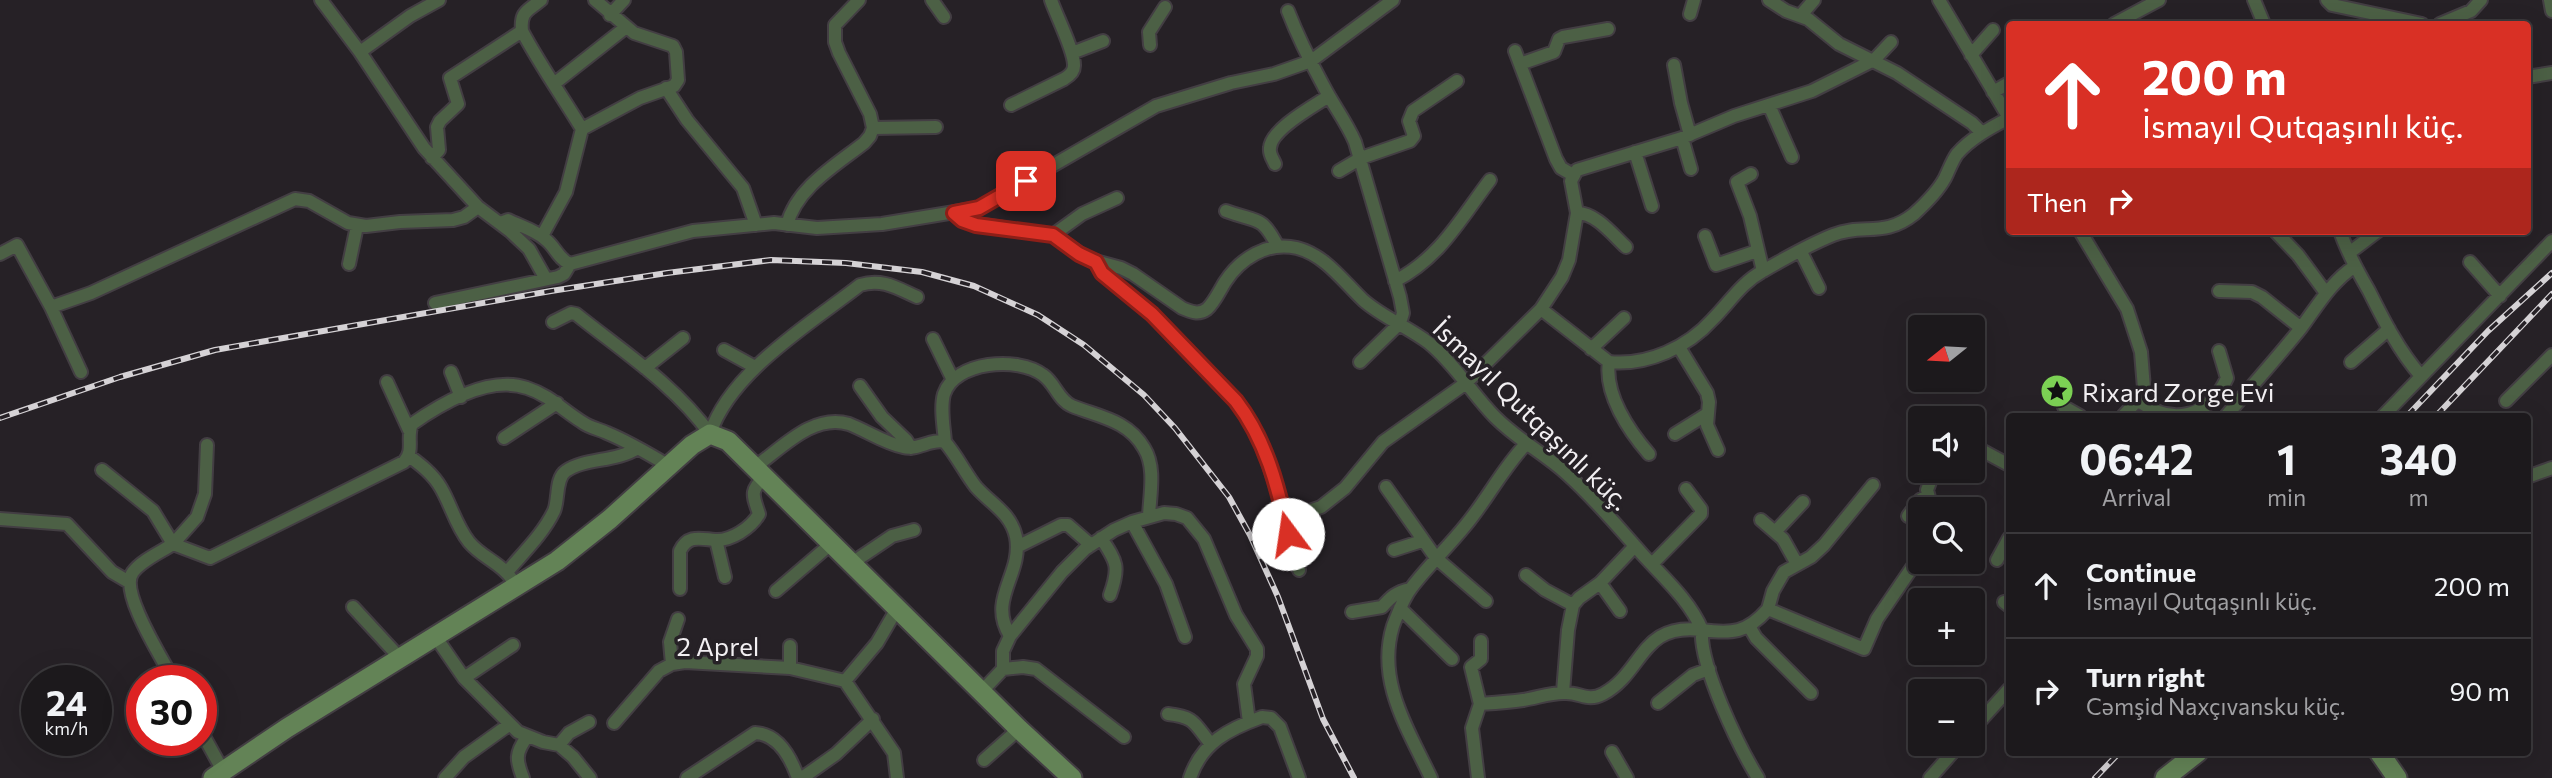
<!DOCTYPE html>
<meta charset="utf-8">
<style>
:root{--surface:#1c191c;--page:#292629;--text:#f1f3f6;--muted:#a0a0a3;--line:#3a383b}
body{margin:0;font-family:Commissioner,sans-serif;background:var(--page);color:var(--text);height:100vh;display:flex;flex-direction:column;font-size:26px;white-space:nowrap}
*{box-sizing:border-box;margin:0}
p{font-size:23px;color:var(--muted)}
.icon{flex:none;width:38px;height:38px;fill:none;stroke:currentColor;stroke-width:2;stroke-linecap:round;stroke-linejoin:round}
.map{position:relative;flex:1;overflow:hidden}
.details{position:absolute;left:2006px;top:413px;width:525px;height:343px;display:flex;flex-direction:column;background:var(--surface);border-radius:7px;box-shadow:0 7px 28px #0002,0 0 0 2px var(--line)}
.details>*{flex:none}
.banner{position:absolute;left:2006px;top:21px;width:525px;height:214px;border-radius:7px;box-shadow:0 7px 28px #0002,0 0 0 2px var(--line);background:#d93025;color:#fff;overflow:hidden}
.needle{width:46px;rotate:252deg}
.fabs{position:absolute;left:1908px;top:315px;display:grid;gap:14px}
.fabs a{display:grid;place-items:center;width:77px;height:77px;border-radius:7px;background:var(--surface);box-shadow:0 7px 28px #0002,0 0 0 2px var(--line);font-size:35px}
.speed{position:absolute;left:21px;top:665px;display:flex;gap:14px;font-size:35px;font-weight:700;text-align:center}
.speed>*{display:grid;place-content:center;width:91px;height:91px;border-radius:50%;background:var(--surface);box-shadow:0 7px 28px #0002,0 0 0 2px var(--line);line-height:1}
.speed small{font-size:18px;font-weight:400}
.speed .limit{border:10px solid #d22;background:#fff;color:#111}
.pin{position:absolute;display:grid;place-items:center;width:60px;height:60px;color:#fff;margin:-30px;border-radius:14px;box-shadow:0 4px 10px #0006}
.me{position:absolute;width:77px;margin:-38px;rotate:346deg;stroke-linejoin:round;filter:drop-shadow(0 0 5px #0008)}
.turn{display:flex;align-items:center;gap:24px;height:147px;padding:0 21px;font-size:32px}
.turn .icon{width:91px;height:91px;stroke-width:2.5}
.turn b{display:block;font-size:49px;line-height:60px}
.then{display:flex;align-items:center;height:66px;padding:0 21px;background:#0003;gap:14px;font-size:26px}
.eta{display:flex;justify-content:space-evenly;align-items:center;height:119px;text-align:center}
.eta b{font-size:42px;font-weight:700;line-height:49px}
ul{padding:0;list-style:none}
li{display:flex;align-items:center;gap:21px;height:105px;padding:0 21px;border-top:2px solid var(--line)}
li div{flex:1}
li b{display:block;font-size:26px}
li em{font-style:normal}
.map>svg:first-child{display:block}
</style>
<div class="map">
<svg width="2552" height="778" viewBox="0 0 2552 778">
<rect width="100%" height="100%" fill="#262126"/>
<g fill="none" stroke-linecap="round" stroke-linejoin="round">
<defs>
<path id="street" d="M321 0 360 52 424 148 478 207 510 231 529 249 546 279
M932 0 944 17
M1769 0 1786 11 1808 19 1839 44 1897 73 1972 123 1982 133
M1939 0 2009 118
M2254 0 2264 24
M2327 0 2332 5 2422 24
M2550 0 2552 11
M1288 11C1298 37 1310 61 1323 85 1333 105 1346 121 1355 142L1400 297 1403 313 1400 323 1360 362
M1690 14 1694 0
M610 15 624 0
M1801 15 1814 0
M2114 24 2159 0
M2440 24 2471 11 2481 0
M522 31C540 65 562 96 582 129
M1150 45 1149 32 1165 7
M1515 51 1556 159 1561 168 1573 175
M360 52 410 16 439 0
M1072 53 1103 41
M1971 55 1993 30
M1520 64 1554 52 1559 39 1563 37 1608 29
M1674 65 1681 103 1690 135
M2527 77 2552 73
M555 83 625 28
M666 88 687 120 743 188 756 225
M1993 92 2009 83
M1011 105 1064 79C1069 76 1074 72 1074 66 1075 52 1056 15 1051 0
M1769 105 1792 157
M873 128 936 127
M1682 138 1691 169
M1635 152 1652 206
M432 158 439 150 437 127 440 121 458 104 450 78 522 31C520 11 528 11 541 0
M1275 164C1273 159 1269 154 1270 148 1271 129 1314 106 1329 96
M1339 171 1361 158 1410 141 1414 136 1409 121 1413 111 1457 81
M1751 174 1737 182 1750 216 1763 271
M1226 211C1258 223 1261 214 1278 247
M954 213 963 220 976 224 1053 235 1088 259 1121 268 1133 274 1182 308C1191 312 1199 315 1207 309 1214 303 1220 290 1225 282 1240 259 1267 241 1297 248 1325 255 1343 281 1363 300 1382 317 1408 327 1429 343 1455 364 1473 395 1496 418 1518 440 1545 454 1567 474 1595 499 1619 528 1643 555 1664 578 1690 601 1702 630 1732 634 1747 633 1768 609L1864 649 1877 619 1920 556
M1577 213C1596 213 1612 234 1626 247
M500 223 508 220C520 226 535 230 545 239 555 246 558 259 570 264L693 231 774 223 817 228 882 224 979 208 1156 106 1231 83 1274 74 1311 61 1393 0
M787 225C796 188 836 165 864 143L870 136 873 128 870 114 839 53 835 42V25L859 0
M2080 231 2127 309 2141 352 2144 388 2138 400 2123 416
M2275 231 2298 255 2326 293
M2340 231C2347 252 2358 272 2369 291 2384 321 2399 351 2421 376
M1053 235 1082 214 1117 198
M542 236 566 192 582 129 640 98 674 86 678 80 676 52 673 46 634 33 595 0
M1705 236 1716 265 1757 251
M1801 252 1819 288
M2349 253 2378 231
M0 254 17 245 51 307 91 293 295 199 309 201 348 223 366 226 400 222 453 220 464 217 478 207
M1096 262 1102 273 1152 314 1236 401C1273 450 1281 512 1299 570
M2470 262 2500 296
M349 264 357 226
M1395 281C1440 258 1461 218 1490 180
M2219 291 2252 292 2262 297 2301 328
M435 303 558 277 564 274 570 264
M51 307 81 372
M1541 309 1609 362C1648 366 1688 347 1713 319 1730 302 1741 283 1763 271 1782 260 1813 243 1833 235 1863 223 1884 238 1914 214 1925 204 1938 191 1945 178 1949 170 1952 161 1957 154 1971 138 1990 128 2009 118
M553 322 571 313 576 314C622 351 675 385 710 434
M933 339 953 380
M1679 347 1707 393 1709 402 1707 425 1718 450
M1591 349 1624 318
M724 350 755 367
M1609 362C1604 394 1629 431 1649 454
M2351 362 2389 329
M645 368 683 338
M451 372 461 397
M387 382 409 430
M860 386 882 417 906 440 911 448
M2138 400C2172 427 2209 417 2227 378L2219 351
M2506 401 2552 355
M2064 407 2080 416
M2226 416C2251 387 2277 358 2301 328 2318 305 2331 282 2355 266
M2383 416 2552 241
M710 434C730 372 810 324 860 285 882 278 897 288 917 297
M1675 434 1707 414
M504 438 557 403
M945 442C944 428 940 408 944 394 955 361 1018 356 1043 375 1055 383 1058 400 1072 406 1099 417 1128 420 1144 448 1156 467 1150 494 1149 516
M207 445 205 494 197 517 173 544 210 558 404 462C415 450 406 438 412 424 442 403 490 375 527 388 549 395 564 411 582 422 590 428 599 429 607 433 629 442 649 454 669 466
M1972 445 2009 465
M409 456C421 465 433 474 441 488 451 505 456 526 469 542 481 557 501 563 511 578
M755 467C782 448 813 413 849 424 867 431 884 443 903 447 918 451 931 438 945 442 957 456 965 473 976 487 991 504 1011 513 1016 537 1023 575 987 598 1010 636L1003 651V669L983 690
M102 470 153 511 173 544C161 552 142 560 133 572 118 591 164 661 174 681
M2527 477 2552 468
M1386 487 1436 558 1486 601
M1932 509 1927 490 1934 471
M1284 516 1297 515 1321 507 1345 488 1383 442 1466 383 1541 309 1562 277 1569 260 1577 213 1571 181 1577 170 1682 138 1734 116 1812 91 1874 60 1891 42
M1908 516 1920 500 1927 496
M0 519 67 524 112 572 129 582
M1761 520 1783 539 1797 564
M1132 522 1166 584 1185 637
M1775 532 1803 502
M1101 538C1117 562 1120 567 1110 595
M716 540 725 577
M1017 547 1061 525H1068L1091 545
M1394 550 1422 541
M1997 560 2009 538
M852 563 892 536 914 530
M1652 564 1701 514V509L1686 489
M507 572C523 553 543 534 554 511 559 500 555 478 566 471 584 458 616 462 638 448
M1526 575 1545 590 1573 605
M1600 583 1620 611
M680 589V551C688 534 701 539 715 540 731 541 751 528 759 514 753 495 749 492 765 476
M776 591 832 543
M2004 602 2009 606
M353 607 400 658
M1400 608 1452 659
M1768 609 1773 591 1784 572 1811 557 1824 545 1873 485
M1352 612 1382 607C1391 597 1396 592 1410 589
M1749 626 1756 638 1811 693
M435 636 464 678 518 732 543 742 559 745 573 757 590 778
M1010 636 1062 572 1085 549 1114 530 1132 522 1164 513 1176 514 1187 518 1204 539 1236 615 1257 649V656L1244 684 1249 722
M1481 641V659L1471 667 1480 704C1494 703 1509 702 1523 700 1537 698 1552 692 1566 693 1581 693 1588 702 1603 694 1644 672 1640 622 1702 630 1699 665 1739 747 1758 778
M672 664 670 642 678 619
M790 668V646
M1003 669 1023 667 1036 669 1124 737
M464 678 513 645
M845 681 894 753 897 778
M1563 692 1568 630 1573 605 1579 598 1600 583 1635 546
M1658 703 1693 675 1709 669
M1168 714C1195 717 1194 723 1210 743
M614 723 659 671 672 664 685 662 790 668 845 681 877 643 898 607
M1972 730 2009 689
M201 731 223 771
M559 745 569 733 589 722
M1612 752 1627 778
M984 760 1019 729
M445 778 464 757 510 724
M523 778C516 760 515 753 527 737
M687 778 755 733C778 734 791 758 798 778
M802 778 836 754 873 719
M1190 778C1202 742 1229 729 1262 717L1271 718 1280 727 1299 778
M1431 778C1408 729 1376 681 1393 626 1398 613 1403 598 1412 587 1428 566 1448 547 1465 526 1487 500 1502 469 1526 444
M1478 778 1472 728 1480 704
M1930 778 1960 744"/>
<path id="secondary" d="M2379 752 2397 778
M213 778 287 728 557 561 610 519 692 445 710 434 728 441 1019 729 1072 778
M2165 778 2198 752"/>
</defs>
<use href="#street" stroke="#433e43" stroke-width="16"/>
<use href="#secondary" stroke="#433e43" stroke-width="23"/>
<use href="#street" stroke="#4c6045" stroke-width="12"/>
<use href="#secondary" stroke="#638356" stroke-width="19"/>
<defs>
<path id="rail" d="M2407 416 2488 331 2552 273
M2436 416 2552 294
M0 418 120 377 215 350 551 291 667 273 771 260 846 263 922 272 974 286 1038 315 1084 345 1144 395 1175 428 1229 497 1250 535 1278 597 1323 719 1354 778
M2095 778 2120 752"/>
</defs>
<use href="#rail" stroke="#d5d2d5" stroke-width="6"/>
<use href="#rail" stroke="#262126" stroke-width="3.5" stroke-dasharray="10" stroke-linecap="butt"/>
</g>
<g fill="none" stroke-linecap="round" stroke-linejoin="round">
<defs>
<path id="route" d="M1026 181 979 208 954 213 962 220 976 225 1053 235 1079 254 1096 262 1102 273 1152 314 1236 401C1266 440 1278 487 1288 534"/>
</defs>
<use href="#route" stroke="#8d1f18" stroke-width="18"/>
<use href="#route" stroke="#d93025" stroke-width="12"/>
</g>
<defs>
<symbol id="sight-disc" viewBox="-11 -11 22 22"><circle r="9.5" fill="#7cd154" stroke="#262126"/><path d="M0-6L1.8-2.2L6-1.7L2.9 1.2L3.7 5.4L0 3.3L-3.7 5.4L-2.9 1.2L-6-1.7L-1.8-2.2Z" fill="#111"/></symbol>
</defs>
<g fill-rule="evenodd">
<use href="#sight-disc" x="2038" y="372" width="38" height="38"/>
</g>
<g text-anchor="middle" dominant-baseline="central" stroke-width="7" stroke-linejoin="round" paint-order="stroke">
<g font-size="26" fill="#f2eff2" stroke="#262126" text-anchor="start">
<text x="2082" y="391">Rixard Zorge Evi</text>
</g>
<g font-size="26" fill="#f2eff2" stroke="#262126">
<text transform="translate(1532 414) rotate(44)">İsmayıl Qutqaşınlı küç.</text>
<text x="718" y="645">2 Aprel</text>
</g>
</g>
</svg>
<div class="fabs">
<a><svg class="needle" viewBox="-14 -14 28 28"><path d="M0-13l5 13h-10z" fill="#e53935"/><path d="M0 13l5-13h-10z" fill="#a0a0a3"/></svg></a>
<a><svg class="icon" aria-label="sound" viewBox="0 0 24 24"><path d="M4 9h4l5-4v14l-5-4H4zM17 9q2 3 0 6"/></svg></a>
<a><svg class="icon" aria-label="search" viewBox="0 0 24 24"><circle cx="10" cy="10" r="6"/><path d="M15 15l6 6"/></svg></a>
<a>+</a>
<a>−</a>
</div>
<div class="speed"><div>24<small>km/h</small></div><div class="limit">30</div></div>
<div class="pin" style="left:1026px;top:181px;background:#d93025"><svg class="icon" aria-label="arrive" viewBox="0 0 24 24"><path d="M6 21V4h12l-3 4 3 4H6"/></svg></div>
<svg class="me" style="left:1288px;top:534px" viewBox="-20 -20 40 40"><circle r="19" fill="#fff"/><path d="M0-13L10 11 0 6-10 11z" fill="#d93025"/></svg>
<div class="banner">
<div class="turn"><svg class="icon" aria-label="ahead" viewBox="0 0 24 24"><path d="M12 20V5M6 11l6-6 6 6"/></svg><div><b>200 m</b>İsmayıl Qutqaşınlı küç.</div></div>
<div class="then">Then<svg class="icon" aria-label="right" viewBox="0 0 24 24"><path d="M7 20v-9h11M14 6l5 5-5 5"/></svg></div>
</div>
<section class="details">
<div class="eta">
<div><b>06:42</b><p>Arrival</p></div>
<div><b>1</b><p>min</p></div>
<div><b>340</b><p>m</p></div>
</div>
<ul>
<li><svg class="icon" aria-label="ahead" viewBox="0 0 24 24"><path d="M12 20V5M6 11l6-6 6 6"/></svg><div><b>Continue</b><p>İsmayıl Qutqaşınlı küç.</p></div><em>200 m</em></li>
<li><svg class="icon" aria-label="right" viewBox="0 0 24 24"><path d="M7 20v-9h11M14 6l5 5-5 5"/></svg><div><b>Turn right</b><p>Cəmşid Naxçıvansku küç.</p></div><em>90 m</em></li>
</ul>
</section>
</div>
